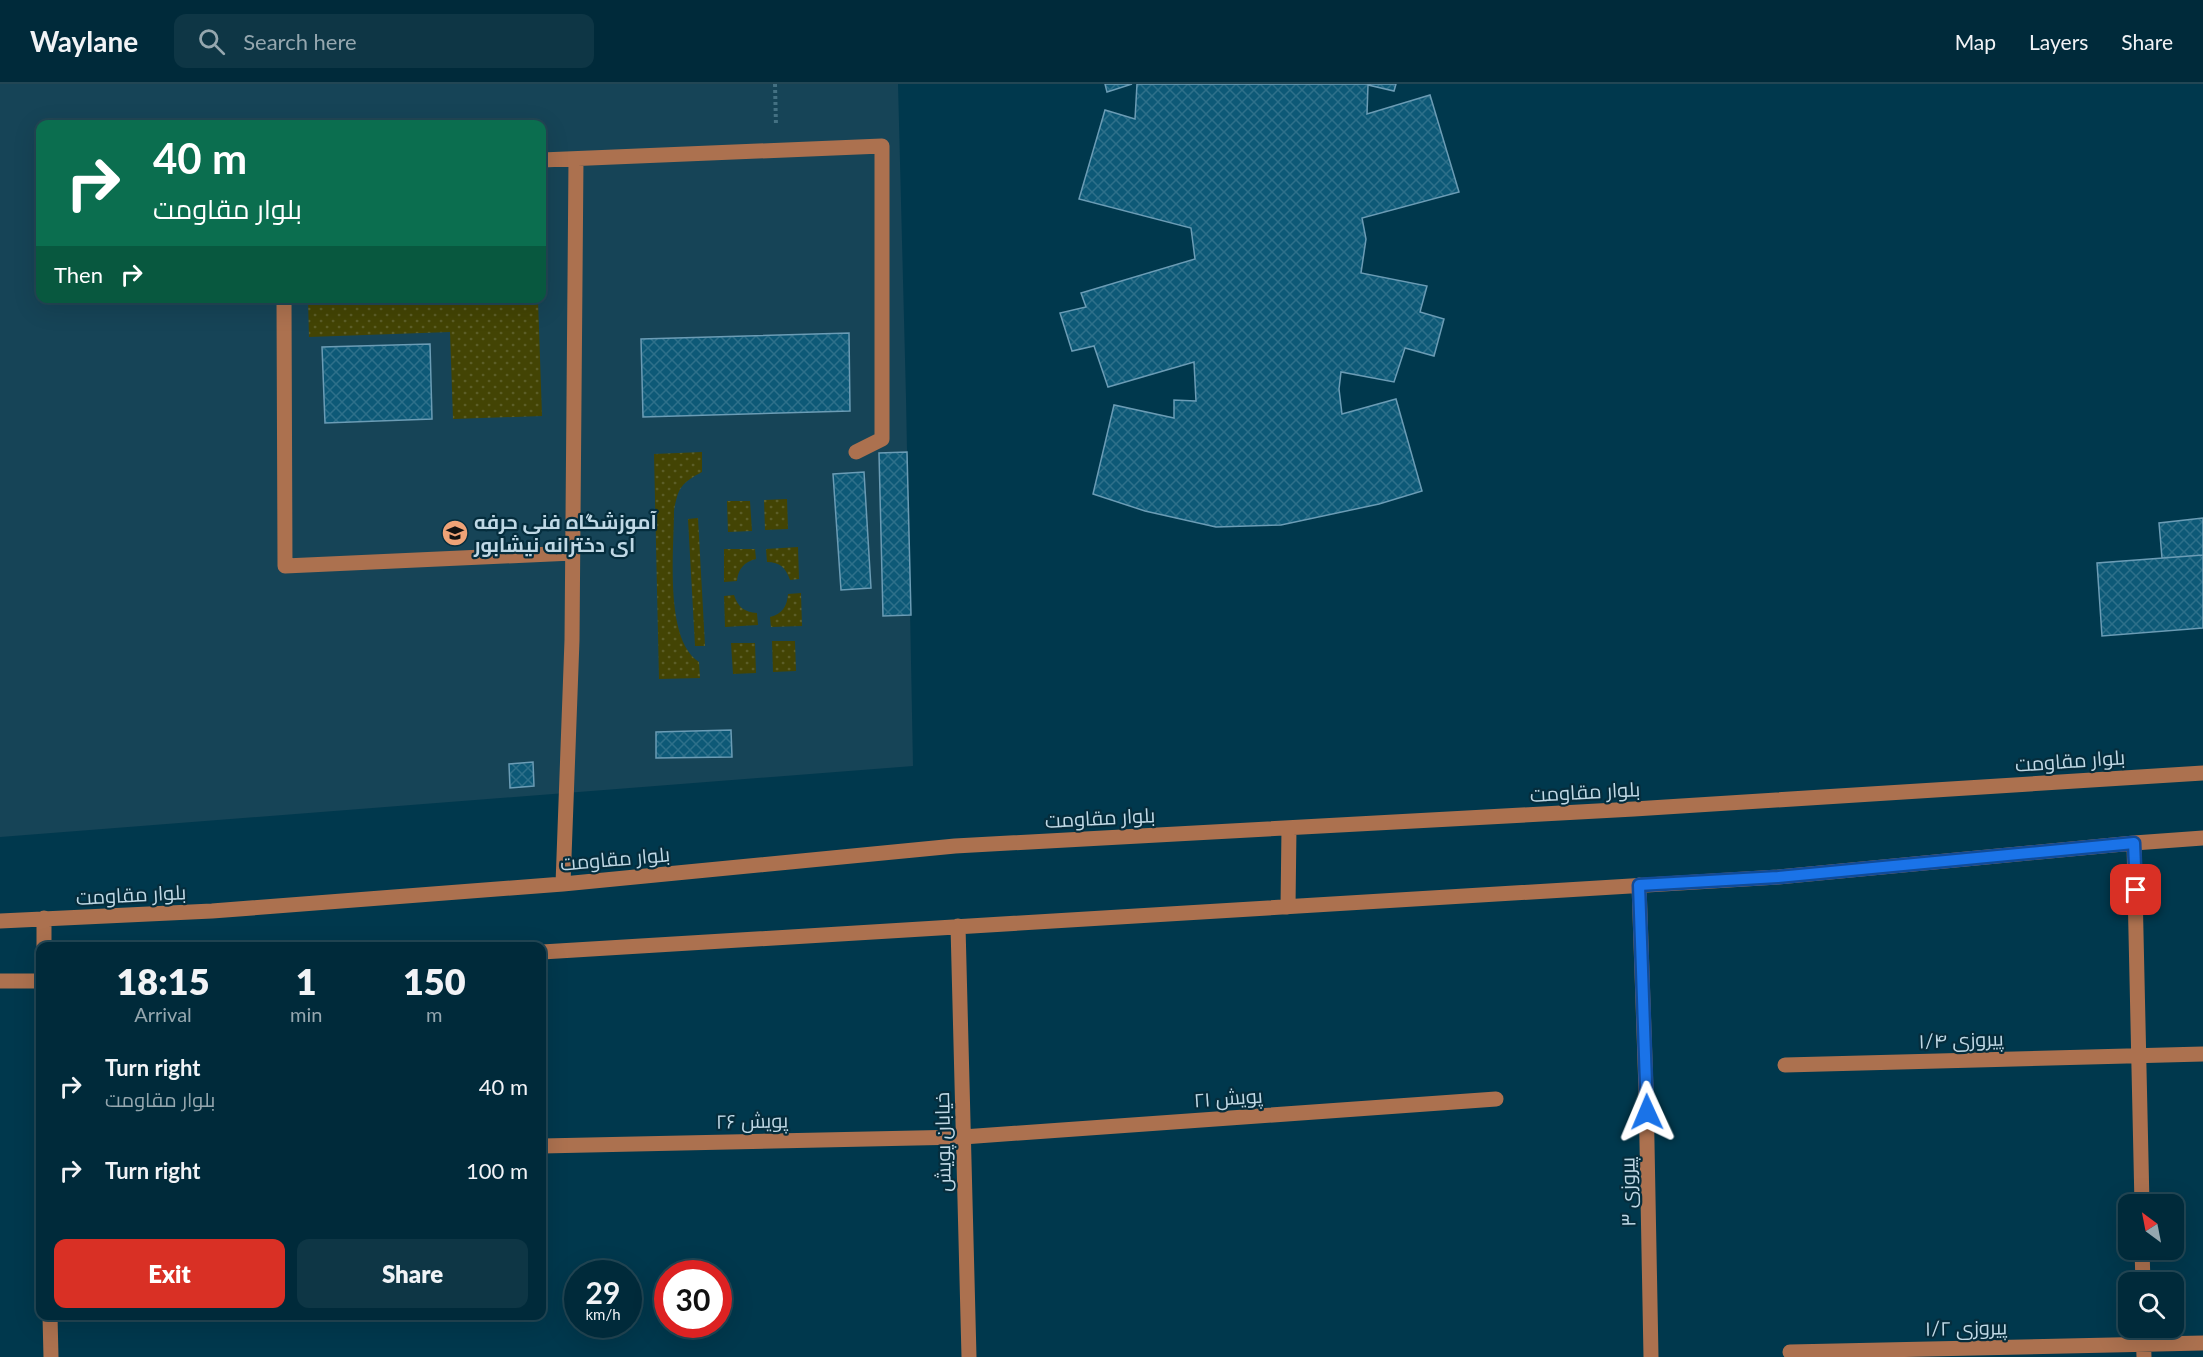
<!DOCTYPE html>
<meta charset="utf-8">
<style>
:root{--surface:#002a3a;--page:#0e3645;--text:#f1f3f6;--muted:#95a7af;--line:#224654;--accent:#d93025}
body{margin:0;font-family:Lato,Cairo,sans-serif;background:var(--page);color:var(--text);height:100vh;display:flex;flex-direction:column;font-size:22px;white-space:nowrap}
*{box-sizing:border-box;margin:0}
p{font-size:20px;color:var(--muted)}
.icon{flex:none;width:33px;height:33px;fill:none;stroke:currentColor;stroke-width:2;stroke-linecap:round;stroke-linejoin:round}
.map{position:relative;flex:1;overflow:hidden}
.sheet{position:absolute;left:36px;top:858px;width:510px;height:378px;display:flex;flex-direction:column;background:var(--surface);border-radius:12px;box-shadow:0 6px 24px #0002,0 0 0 2px var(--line)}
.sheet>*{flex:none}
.guide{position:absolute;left:36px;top:36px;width:510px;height:183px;border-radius:12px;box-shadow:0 6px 24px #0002,0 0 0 2px var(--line);background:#0b6e4f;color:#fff;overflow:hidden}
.needle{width:39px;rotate:328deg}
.fabs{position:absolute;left:2118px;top:1110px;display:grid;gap:12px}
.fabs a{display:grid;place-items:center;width:66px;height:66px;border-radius:12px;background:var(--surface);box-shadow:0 6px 24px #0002,0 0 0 2px var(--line);font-size:30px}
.speed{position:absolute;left:564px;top:1176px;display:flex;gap:12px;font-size:30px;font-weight:700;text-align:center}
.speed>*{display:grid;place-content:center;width:78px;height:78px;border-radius:50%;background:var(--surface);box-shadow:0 6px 24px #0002,0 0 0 2px var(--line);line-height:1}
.speed small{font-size:15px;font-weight:400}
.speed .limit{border:9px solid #d22;background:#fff;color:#111}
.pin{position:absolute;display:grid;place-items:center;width:51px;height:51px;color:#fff;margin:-26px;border-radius:12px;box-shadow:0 3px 9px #0006}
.me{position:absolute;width:66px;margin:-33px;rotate:359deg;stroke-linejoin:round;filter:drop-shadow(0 0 4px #0008)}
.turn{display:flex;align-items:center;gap:21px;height:126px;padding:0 18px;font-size:27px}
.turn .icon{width:78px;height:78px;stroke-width:2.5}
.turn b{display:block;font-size:42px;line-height:51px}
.then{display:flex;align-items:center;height:57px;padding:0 18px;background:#0003;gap:12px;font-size:22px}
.eta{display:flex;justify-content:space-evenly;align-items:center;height:102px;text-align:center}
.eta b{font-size:36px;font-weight:800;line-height:42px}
.primary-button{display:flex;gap:12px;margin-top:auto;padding:12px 18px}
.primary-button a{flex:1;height:69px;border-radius:12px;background:var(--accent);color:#fff;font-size:24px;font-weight:800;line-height:69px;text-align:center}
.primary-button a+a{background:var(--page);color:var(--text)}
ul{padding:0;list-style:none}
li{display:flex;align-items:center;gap:18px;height:84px;padding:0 18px}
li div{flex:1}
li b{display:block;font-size:22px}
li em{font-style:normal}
header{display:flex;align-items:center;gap:36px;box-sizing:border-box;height:84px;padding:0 30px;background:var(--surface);border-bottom:2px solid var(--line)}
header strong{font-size:28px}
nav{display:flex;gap:33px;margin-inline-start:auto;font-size:21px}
.search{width:420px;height:54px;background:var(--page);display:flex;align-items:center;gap:15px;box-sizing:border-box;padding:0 21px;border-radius:12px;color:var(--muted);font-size:22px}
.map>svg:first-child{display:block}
</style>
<header>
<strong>Waylane</strong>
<div class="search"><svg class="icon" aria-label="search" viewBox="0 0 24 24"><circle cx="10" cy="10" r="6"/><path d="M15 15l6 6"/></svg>Search here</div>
<nav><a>Map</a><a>Layers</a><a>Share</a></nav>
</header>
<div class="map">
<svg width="2203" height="1273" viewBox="0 0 2203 1273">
<defs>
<pattern id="grass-dots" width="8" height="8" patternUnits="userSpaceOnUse" patternTransform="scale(1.5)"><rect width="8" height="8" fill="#434404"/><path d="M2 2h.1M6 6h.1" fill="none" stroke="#5c5e28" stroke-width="1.8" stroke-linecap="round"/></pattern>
<pattern id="building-cross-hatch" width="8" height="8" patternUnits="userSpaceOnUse" patternTransform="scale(1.5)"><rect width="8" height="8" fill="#0d5977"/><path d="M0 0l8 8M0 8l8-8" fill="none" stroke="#2e708a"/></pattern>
</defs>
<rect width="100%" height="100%" fill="#00384d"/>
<path fill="#164457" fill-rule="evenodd" d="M0 0H898L906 314 913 682 0 753ZM40 40H542V214H40Z"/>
<path fill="url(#grass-dots)" d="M308 215H538L542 332 453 335 450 248 309 253Z
M702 368V388C681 399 678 404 674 427 674 466 664 556 699 578L700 594 659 595 654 370Z
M787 415 788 445 765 446 764 416Z
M727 417H750L752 447 728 448Z
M698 434 705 562H695L688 435Z
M798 463 799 495 790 496C786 484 780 478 767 478L766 465Z
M724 465H755L756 475C744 478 738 485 737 497L724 498Z
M801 509 802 542 771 543 770 533C782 530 787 523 788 510Z
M734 511C738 523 744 528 757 529L758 541 725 543 724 512Z
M772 557H795L796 587 773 588Z
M731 559H755L756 589 733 590Z"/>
<path fill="url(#building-cross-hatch)" stroke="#6b9cb5" stroke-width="1.5" d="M1105 0H1132L1107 8Z
M1137 0H1396L1394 7 1368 1 1367 30 1430 11 1459 108 1362 134 1366 155 1361 189 1427 202 1420 228 1444 235 1434 272 1405 264 1394 298 1341 288 1339 305 1342 330 1396 315 1422 407 1379 420 1281 441 1216 443 1145 427 1093 410 1114 321 1174 334V316L1196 317 1194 278 1108 303 1094 262 1072 267 1060 229 1086 223 1081 209 1195 175 1191 144 1079 115 1105 26 1135 35Z
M849 249 850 327 643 333 641 255Z
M430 260 432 335 325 339 322 263Z
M907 368 911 531 883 532 879 369Z
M864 388 871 504 841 506 833 390Z
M2203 434V471L2162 474 2159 439Z
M2203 471V544L2102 552 2097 479Z
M731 646 732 673 656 674V648Z
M533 678 534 702 510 704 509 680Z"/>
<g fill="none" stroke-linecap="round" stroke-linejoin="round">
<path stroke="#447183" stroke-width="4" stroke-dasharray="3 3" stroke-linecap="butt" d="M775 0 776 42"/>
<path stroke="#ac714f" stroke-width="15" d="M542 76 882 62V355L856 368
M284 214 285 482 573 469
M2134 759 2142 1120
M563 800 572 556 576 75
M1639 801 1646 1006 1651 1273
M1288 823 1289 744
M44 834V862
M0 837 212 827 563 800 955 762 1634 725 2203 689
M958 842 969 1273
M542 868 1778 793 2134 759 2203 754
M0 897H40
M1785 981 2203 970
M542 1062 963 1053 1496 1015
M2142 1166 2143 1198
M50 1232 51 1273
M2143 1244 2144 1273
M1790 1268 2203 1259"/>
</g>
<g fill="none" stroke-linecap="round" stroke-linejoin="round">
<defs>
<path id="route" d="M1647 1028 1639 801 1778 793 2134 759 2136 806"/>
</defs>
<use href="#route" stroke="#114b97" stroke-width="15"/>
<use href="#route" stroke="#1a73e8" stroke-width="10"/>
</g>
<defs>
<symbol id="university-disc" viewBox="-11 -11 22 22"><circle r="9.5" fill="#efa377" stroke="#052d3d"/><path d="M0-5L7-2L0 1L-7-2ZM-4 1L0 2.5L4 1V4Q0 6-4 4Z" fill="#111"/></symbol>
</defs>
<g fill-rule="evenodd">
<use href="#university-disc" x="440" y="434" width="30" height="30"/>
</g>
<g text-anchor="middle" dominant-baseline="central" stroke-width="4.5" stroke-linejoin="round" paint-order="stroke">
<g font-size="20" font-weight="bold" fill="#bfd8e5" stroke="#052d3d" text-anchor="start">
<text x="474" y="437">آموزشگاه فنی حرفه<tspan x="474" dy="23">ای دخترانه نیشابور</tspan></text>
</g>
<g font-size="20" fill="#bfd8e5" stroke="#052d3d">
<text transform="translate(2070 676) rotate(-4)">بلوار مقاومت</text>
<text transform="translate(1585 707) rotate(-3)">بلوار مقاومت</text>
<text transform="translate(1100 733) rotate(-3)">بلوار مقاومت</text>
<text transform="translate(615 774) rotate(-5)">بلوار مقاومت</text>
<text transform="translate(131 810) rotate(-3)">بلوار مقاومت</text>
<text transform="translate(1961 955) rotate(-2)">پیروزی ۱/۴</text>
<text transform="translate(1228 1013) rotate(-4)">پویش ۲۱</text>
<text transform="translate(752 1036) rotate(-1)">پویش ۲۶</text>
<text transform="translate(942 1058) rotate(-91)">خیابان پویش</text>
<text transform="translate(1627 1108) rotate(-91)">پیروزی ۳</text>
<text transform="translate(1966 1243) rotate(-1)">پیروزی ۱/۲</text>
</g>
</g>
</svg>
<div class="fabs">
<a><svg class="needle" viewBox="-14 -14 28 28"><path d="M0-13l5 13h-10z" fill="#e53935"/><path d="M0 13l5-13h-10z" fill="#95a7af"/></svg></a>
<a><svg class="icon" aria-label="search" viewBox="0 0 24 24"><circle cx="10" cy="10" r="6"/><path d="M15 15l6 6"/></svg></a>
</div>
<div class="speed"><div>29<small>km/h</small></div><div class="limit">30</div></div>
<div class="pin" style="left:2136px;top:806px;background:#d93025"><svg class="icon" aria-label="arrive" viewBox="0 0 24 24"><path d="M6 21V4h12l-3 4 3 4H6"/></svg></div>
<svg class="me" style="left:1647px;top:1028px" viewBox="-20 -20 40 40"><path d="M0-17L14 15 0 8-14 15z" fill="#1a73e8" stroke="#fff" stroke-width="4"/></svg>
<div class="guide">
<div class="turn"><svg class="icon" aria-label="right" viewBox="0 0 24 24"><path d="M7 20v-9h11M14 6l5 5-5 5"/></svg><div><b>40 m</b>بلوار مقاومت</div></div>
<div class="then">Then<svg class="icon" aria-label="right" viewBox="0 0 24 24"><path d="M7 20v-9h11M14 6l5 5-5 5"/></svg></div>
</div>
<section class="sheet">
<div class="eta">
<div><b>18:15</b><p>Arrival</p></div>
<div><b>1</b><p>min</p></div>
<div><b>150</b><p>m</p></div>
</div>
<ul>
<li><svg class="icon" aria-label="right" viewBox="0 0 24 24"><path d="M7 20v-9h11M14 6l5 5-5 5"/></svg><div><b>Turn right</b><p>بلوار مقاومت</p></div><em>40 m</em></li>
<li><svg class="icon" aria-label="right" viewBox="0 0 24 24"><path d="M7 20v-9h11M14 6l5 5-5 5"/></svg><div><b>Turn right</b></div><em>100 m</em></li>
</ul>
<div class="primary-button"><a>Exit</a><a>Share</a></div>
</section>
</div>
